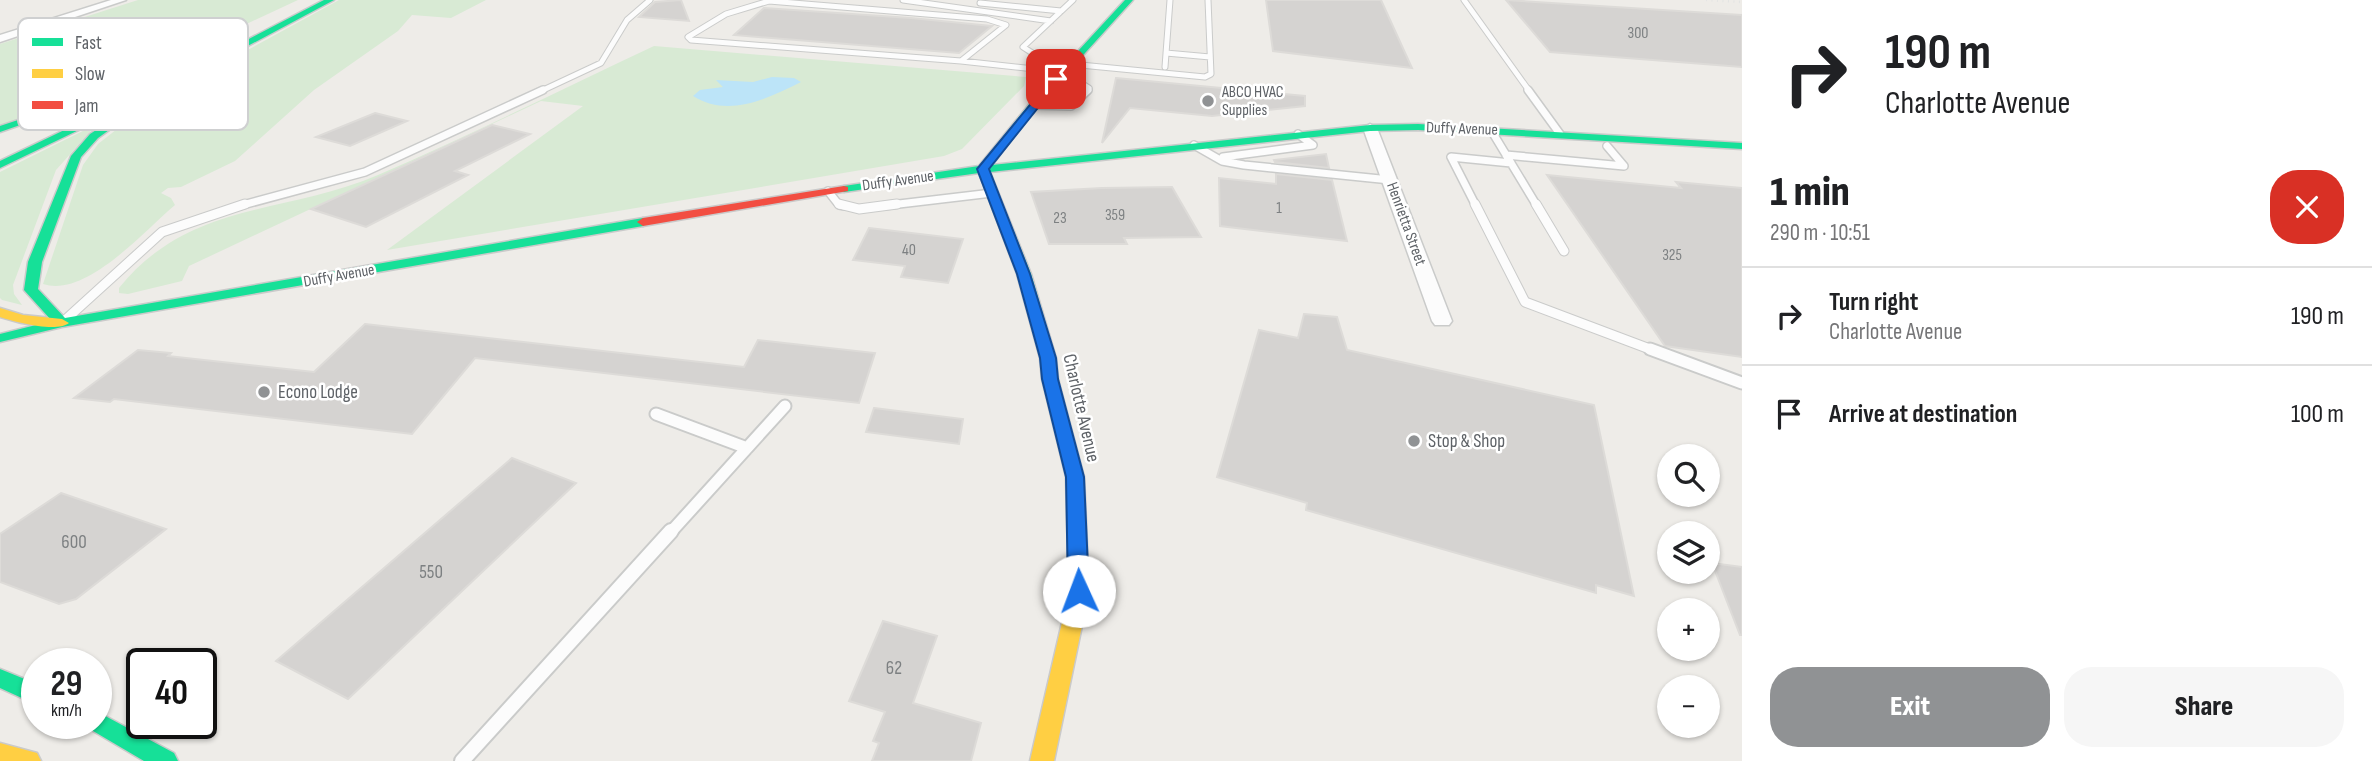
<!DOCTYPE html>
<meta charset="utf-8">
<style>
:root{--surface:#fff;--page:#f6f6f6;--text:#202124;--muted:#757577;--line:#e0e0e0;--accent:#909294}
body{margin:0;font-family:"Sofia Sans Condensed",sans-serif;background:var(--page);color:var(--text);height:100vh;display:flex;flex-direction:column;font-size:26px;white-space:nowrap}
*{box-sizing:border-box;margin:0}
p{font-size:23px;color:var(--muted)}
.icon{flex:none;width:38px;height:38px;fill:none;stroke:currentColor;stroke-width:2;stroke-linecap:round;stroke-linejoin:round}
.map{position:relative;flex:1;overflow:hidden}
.drawer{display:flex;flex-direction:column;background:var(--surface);width:630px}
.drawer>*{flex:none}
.hud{background:#fff;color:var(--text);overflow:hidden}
.controls{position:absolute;left:1657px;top:444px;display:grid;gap:14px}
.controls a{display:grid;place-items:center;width:63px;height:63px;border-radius:50%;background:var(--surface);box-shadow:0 2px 5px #0004;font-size:35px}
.speed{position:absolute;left:21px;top:648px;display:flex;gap:14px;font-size:35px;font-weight:700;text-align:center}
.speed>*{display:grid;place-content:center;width:91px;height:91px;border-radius:50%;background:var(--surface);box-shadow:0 2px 5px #0004;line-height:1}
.speed small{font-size:18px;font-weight:400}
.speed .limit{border:4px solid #111;border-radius:10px;background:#fff;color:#111}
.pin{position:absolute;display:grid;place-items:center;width:60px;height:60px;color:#fff;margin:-30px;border-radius:14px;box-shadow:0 4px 10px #0006}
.me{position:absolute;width:77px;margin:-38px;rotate:358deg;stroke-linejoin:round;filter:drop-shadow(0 0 5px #0008)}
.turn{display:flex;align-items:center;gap:24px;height:147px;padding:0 28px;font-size:32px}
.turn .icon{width:91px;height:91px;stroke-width:2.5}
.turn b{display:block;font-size:49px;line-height:60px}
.round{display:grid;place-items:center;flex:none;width:74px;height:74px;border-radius:28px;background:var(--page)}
.summary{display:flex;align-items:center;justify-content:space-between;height:119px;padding:0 28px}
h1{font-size:42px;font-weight:800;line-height:52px}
.primary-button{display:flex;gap:14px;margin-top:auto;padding:14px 28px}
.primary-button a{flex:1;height:80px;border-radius:28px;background:var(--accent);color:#fff;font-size:28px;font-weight:800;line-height:80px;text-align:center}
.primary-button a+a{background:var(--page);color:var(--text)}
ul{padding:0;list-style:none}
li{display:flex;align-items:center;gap:21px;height:98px;padding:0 28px;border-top:2px solid var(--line)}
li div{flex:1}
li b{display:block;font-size:26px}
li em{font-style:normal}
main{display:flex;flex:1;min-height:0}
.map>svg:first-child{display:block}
</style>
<main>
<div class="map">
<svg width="1742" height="761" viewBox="0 0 1742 761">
<rect width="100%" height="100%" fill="#eeece8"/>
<path fill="#d8ead4" d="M138 0H298L118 84 0 126V44Z
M339 0H486L451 18 412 15 398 31 314 90 235 161 181 187 168 188 161 193 171 198 175 205C143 232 86 298 43 284L83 165 98 144 149 104Z
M654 46 1026 77 1024 86 962 149 944 156 387 250 583 106 541 101 189 266 182 281 128 294 119 293V288C190 200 285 215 378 175 471 135 562 89 654 46Z
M97 124 56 170 13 285 14 294 22 305 2 300 0 298V172Z"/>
<path fill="#bce4f8" d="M772 77 794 78 801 82C767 99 728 118 693 96L700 90 723 87 716 80 753 82Z"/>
<path fill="#d5d3d1" stroke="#dddbd8" stroke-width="2" d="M681 0 689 21 639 17 655 2Z
M1266 0H1381L1412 68 1273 51Z
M1506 0 1742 15V67L1550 52Z
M764 8 911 18 992 26 959 53 734 35Z
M1116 78 1305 96V106L1212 116 1130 108 1102 143Z
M375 113 407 121 350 146 316 137Z
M492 125 530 134 455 171 468 175 366 227 311 209Z
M1326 154 1329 168 1275 162 1274 160Z
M1276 174 1332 180 1347 241 1220 226 1219 178 1276 184Z
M1547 175 1681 188 1676 182 1742 188V357L1665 346Z
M1172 187 1201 237 1124 238 1127 244H1049L1031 192 1102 188Z
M869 228 963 239 948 283 901 277 905 266 853 260Z
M1304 314 1337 317 1347 350 1594 405 1634 596 1596 585V593L1306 510 1307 503 1217 477 1259 330 1298 338Z
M365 324 744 367 758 340 875 353 859 403 475 358 412 434 114 399 110 402 74 398 138 350 171 353 168 356 314 372Z
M874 408 963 419 959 444 866 432Z
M512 458 576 483 348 699 276 661Z
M61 493 166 529 76 599 59 604 0 582V534Z
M1712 563 1742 567V635H1740Z
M883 621 937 636 913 703 981 723 971 761H872L879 743 873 741 885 712 849 701Z"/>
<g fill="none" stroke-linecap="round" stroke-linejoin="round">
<defs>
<path id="lane-far4" d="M903 0 1051 21
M1464 0 1530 92
M769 1 987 19 1006 25 961 61 691 40 688 37 726 14Z
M980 3 1061 11
M1166 53 1210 57
M961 61 1062 72
M1072 61 1037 56 1023 47 1073 0
M1070 64 1205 77 1211 74 1208 0
M1165 67 1170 0
M1056 79 1081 83 1089 88 1086 92
M539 92 601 63 627 20 650 0"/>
<path id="lane-far3" d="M1528 90 1560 134
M1033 105 1071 106 1088 90
M1491 130 1537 206
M1194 145 1222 161 1244 165 1390 180
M1506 155 1624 166 1607 146
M1223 157 1313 145 1298 134
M828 191 839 205 845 206
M239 206 365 172 543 90
M882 206 992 193
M1476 206 1451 157 1511 163"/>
<path id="lane-far2" d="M839 204 859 209 897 204
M1475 204 1525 302 1655 351
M1536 204 1564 251
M64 321 162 232 245 204"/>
<path id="lane-far1" d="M1650 349 1742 383
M656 414 747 448
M670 533 785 406"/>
<path id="lane" d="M462 761 671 531"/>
<path id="street" d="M111 0H126L0 42V35Z
M1370 124 1377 128 1452 321 1449 325H1435L1432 321 1363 128Z"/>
<path id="fast" d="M324 0H334L197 73 0 168V161L191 69Z
M1125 0H1133L1038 105 992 165 1370 125 1418 124 1742 143V149L1418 130 1370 131 990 172 1031 274 1056 358 1058 379 1084 477 1089 592 1086 598 1079 600 1072 598 1069 592 1066 477 1042 379 1040 358 1017 274 979 173 844 192 838 189 844 186 979 166 1032 101Z
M84 98 92 100 0 132V126Z
M112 120 116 121V125L98 138 81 157 42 262 38 289 65 318 643 218 649 222 643 226 62 327 0 342V334L52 321 24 290 28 262 71 156 90 134Z
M0 669 37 684V705L0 688Z
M96 711 174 753 178 761H144L88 728 85 723H96Z"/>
<path id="slow" d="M0 308 23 315 62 319 69 323C57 333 15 322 0 317Z
M1079 584 1086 586 1089 592 1054 761H1030L1069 592 1072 586Z
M0 743 37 753 41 761H0Z"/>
<path id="jam" d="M844 186 848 187V191L643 226 637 222 643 218Z"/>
</defs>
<use href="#lane-far4" stroke="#cacbca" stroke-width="7"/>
<use href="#lane-far3" stroke="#cacbca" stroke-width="10"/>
<use href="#lane-far2" stroke="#cacbca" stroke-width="11"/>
<use href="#lane-far1" stroke="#cacbca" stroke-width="15"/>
<use href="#lane" stroke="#cacbca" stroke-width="18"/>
<use href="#street" stroke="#cacbca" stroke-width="3"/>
<use href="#fast" stroke="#cacaca" stroke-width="3"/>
<use href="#slow" stroke="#cacaca" stroke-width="3"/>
<use href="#jam" stroke="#cacaca" stroke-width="3"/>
<use href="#lane-far4" stroke="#fcfcfc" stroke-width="5"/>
<use href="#lane-far3" stroke="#fcfcfc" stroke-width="7"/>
<use href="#lane-far2" stroke="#fcfcfc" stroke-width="9"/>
<use href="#lane-far1" stroke="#fcfcfc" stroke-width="11"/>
<use href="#lane" stroke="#fcfcfc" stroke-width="14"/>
<use href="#street" fill="#fcfcfc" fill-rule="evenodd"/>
<use href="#fast" fill="#16e098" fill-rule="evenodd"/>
<use href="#slow" fill="#ffcf43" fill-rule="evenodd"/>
<use href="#jam" fill="#f24e42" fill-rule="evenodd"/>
<path stroke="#e3e4e3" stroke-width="2.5" stroke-dasharray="1 4.5" stroke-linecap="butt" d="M1706 0 1742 2"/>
</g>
<path fill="#1a73e8" stroke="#114b97" stroke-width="2" d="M1053 77 1061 79 989 169 1030 274 1056 358 1058 379 1084 477 1089 591 1086 597 1079 599 1071 597 1068 591 1066 477 1042 379 1040 358 1017 274 977 169Z"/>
<g fill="#909294" stroke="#fff" stroke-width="2.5">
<circle cx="1208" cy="101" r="7"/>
<circle cx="264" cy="392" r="7"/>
<circle cx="1414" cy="441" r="7"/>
</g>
<g text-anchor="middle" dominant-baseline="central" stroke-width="5" stroke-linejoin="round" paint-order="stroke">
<g font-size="16" fill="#7d8082">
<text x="1638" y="33">300</text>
<text x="1279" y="208">1</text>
<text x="1115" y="215">359</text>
<text x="1060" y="218">23</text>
<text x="909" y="250">40</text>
<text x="1672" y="255">325</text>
</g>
<g font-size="16" fill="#5e6267" stroke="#fff" text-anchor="start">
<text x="1222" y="92">ABCO HVAC<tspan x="1222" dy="18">Supplies</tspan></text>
</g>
<g font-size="16" fill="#5e6267" stroke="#fff">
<text transform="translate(1462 129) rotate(2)">Duffy Avenue</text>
<text transform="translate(898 181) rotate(-8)">Duffy Avenue</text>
<text transform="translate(1406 224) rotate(70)">Henrietta Street</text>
<text transform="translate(339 276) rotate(-10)">Duffy Avenue</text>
</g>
<g font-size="19" fill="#5e6267" stroke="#fff" text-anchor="start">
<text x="278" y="392">Econo Lodge</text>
<text x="1428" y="441">Stop &amp; Shop</text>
</g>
<g font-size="19" fill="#5e6267" stroke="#fff">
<text transform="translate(1081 408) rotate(77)">Charlotte Avenue</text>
</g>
<g font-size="19" fill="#7d8082">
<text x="74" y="542">600</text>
<text x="431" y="572">550</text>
<text x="894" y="668">62</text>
</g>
</g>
<rect x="18" y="18" width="230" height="112" rx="10" fill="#fff" stroke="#cfd0d1" stroke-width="2"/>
<rect x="32" y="38" width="31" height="8" fill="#16e098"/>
<rect x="32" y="69" width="31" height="9" fill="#ffcf43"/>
<rect x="32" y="101" width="31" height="8" fill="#f24e42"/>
<g font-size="19" fill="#5e6267">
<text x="75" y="49">Fast</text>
<text x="75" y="80">Slow</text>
<text x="75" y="112">Jam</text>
</g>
</svg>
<div class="controls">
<a><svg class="icon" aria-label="search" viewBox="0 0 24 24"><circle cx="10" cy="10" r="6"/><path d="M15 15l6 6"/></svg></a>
<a><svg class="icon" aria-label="layers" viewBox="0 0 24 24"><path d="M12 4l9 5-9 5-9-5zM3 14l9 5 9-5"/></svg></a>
<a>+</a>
<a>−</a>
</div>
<div class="speed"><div>29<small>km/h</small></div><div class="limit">40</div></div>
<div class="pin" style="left:1056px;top:79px;background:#d93025"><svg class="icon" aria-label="arrive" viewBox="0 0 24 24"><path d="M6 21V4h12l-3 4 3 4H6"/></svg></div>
<svg class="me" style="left:1079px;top:591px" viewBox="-20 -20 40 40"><circle r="19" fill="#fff"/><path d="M0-13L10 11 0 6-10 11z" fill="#1a73e8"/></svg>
</div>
<section class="drawer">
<div class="hud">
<div class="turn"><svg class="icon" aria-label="right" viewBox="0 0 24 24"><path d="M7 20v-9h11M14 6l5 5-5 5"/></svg><div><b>190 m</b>Charlotte Avenue</div></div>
</div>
<div class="summary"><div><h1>1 min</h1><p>290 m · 10:51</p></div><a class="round" style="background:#d93025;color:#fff"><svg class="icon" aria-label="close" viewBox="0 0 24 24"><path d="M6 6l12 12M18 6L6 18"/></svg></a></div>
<ul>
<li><svg class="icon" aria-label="right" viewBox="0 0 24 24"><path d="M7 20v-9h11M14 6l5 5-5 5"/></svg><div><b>Turn right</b><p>Charlotte Avenue</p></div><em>190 m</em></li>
<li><svg class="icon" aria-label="arrive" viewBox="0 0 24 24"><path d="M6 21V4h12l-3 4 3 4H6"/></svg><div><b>Arrive at destination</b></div><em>100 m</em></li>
</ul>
<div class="primary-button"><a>Exit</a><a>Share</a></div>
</section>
</main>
